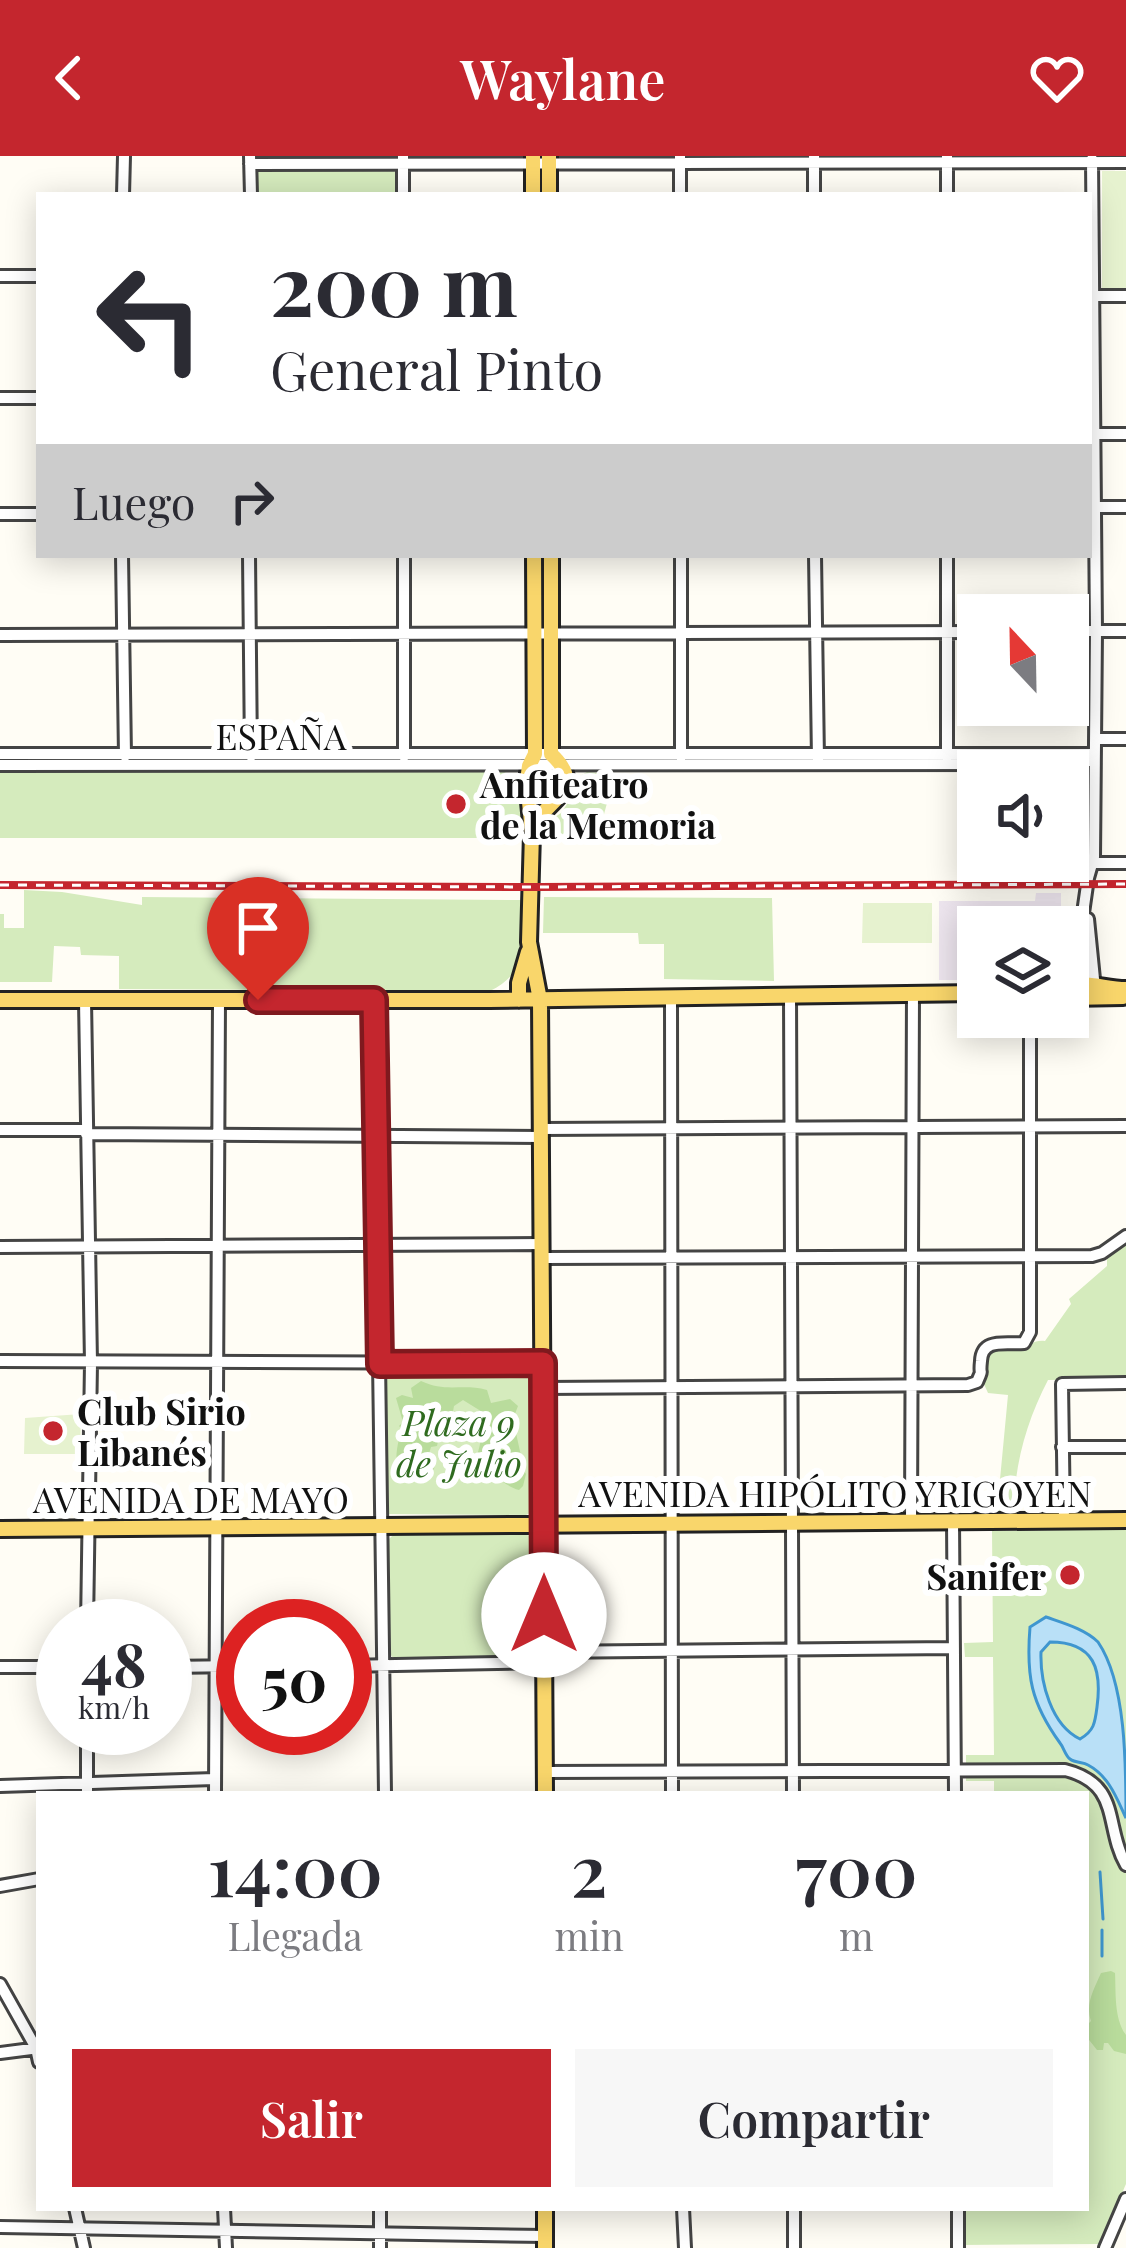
<!DOCTYPE html>
<html lang="es">
<meta charset="utf-8">
<style>
:root{--surface:#fff;--page:#f7f7f7;--text:#2b2b33;--muted:#7c7c81;--accent:#c4262e}
body{margin:0;font-family:"Playfair Display",serif;background:var(--page);color:var(--text);height:100vh;display:flex;flex-direction:column;font-size:45px;white-space:nowrap}
*{box-sizing:border-box;margin:0}
p{font-size:39px;color:var(--muted)}
.icon{flex:none;width:66px;height:66px;fill:none;stroke:currentColor;stroke-width:2;stroke-linecap:round;stroke-linejoin:round}
.map{position:relative;flex:1;overflow:hidden}
.drawer{position:absolute;left:36px;top:1635px;width:1053px;height:420px;display:flex;flex-direction:column;background:var(--surface);border-radius:0px;box-shadow:0 6px 30px #0003}
.drawer>*{flex:none}
.top-card{position:absolute;left:36px;top:36px;width:1056px;height:366px;border-radius:0px;box-shadow:0 6px 30px #0003;background:#fff;color:var(--text);overflow:hidden}
.needle{width:78px;rotate:338deg}
.controls{position:absolute;left:957px;top:438px;display:grid;gap:24px}
.controls a{display:grid;place-items:center;width:132px;height:132px;border-radius:0px;background:var(--surface);box-shadow:0 6px 30px #0003;font-size:60px}
.speed{position:absolute;left:36px;top:1443px;display:flex;gap:24px;font-size:60px;font-weight:700;text-align:center}
.speed>*{display:grid;place-content:center;width:156px;height:156px;border-radius:50%;background:var(--surface);box-shadow:0 6px 30px #0003;line-height:1}
.speed small{font-size:30px;font-weight:400}
.speed .limit{border:18px solid #d22;background:#fff;color:#111}
.pin{position:absolute;display:grid;place-items:center;width:102px;height:102px;color:#fff;margin:-123px -51px;border-radius:50% 50% 50% 0;rotate:-45deg;box-shadow:0 0 12px #0007}
.pin .icon{rotate:45deg}
.me{position:absolute;width:132px;margin:-66px;rotate:0deg;stroke-linejoin:round;filter:drop-shadow(0 0 9px #0008)}
.turn{display:flex;align-items:center;gap:42px;height:252px;padding:0 36px;font-size:54px}
.turn .icon{width:156px;height:156px;stroke-width:2.5}
.turn b{display:block;font-size:84px;line-height:102px}
.then{display:flex;align-items:center;height:114px;padding:0 36px;background:#0003;gap:24px;font-size:45px}
.eta{display:flex;justify-content:space-evenly;align-items:center;height:204px;text-align:center}
.eta b{font-size:72px;font-weight:600;line-height:84px}
.action{display:flex;gap:24px;margin-top:auto;padding:24px 36px}
.action a{flex:1;height:138px;border-radius:0px;background:var(--accent);color:#fff;font-size:48px;font-weight:600;line-height:138px;text-align:center}
.action a+a{background:var(--page);color:var(--text)}
header{display:flex;justify-content:space-between;align-items:center;height:156px;padding:0 36px;background:var(--accent);color:#fff;font-size:54px;font-weight:600}
.map>svg:first-child{display:block}
</style>
<header><svg class="icon" aria-label="back" viewBox="0 0 24 24"><path d="M15 5l-7 7 7 7"/></svg>Waylane<svg class="icon" aria-label="heart" viewBox="0 0 24 24"><path d="M12 20l-8-8c-3-5 5-10 8-4 3-6 11-1 8 4z"/></svg></header>
<div class="map">
<svg width="1126" height="2092" viewBox="0 0 1126 2092">
<rect width="100%" height="100%" fill="#fffdf5"/>
<path fill="#eee6ef" d="M1036 737H1061V771H978V824H939V745H1035Z"/>
<path fill="#d5ebbd" d="M262 12 392 13 398 19V39H255V17Z
M499 613C532 630 522 648 522 682H0V614Z
M587 616 615 618 598 680 538 681 540 671 561 657 567 648 577 622Z
M24 734 62 736 142 749V741L522 744C521 783 531 816 490 835L119 833V800L81 799 80 791 54 790 52 826H0V758H4V772H24Z
M544 741 772 742 774 825 664 823V788H639L638 777H543Z
M1126 1086V1223L1048 1224C1027 1264 1014 1309 1014 1355H997L1008 1239 988 1237 983 1226C988 1216 983 1205 988 1194 999 1192 1012 1195 1022 1192 1034 1189 1032 1184 1045 1185L1071 1148 1069 1143 1107 1110V1100Z
M391 1212 529 1213 533 1222 532 1356 526 1359 389 1358 385 1216Z
M1126 1373V2028C1119 2043 1109 2078 1100 2088L962 2089V2052H1086V1638H994V1625H966V1599H994L993 1501H965L964 1487 993 1486 992 1375Z
M393 1379H527L533 1381V1498L524 1501 393 1502 389 1496 387 1385Z"/>
<path fill="#b9dc9c" d="M421 1225C446 1237 463 1227 487 1234L491 1247 510 1243 518 1250 513 1263 521 1300 517 1304 526 1318 523 1330 519 1334C504 1330 493 1316 480 1309L477 1299C481 1289 483 1269 484 1257L463 1244 454 1250 452 1261 445 1263 436 1256 424 1272 427 1279 439 1281 437 1290 431 1291 428 1301 435 1307 434 1313 408 1327C394 1316 395 1300 399 1283L403 1282 405 1277 399 1270 403 1266 396 1242 402 1239 413 1242 411 1232Z
M1111 1815 1115 1817C1116 1837 1114 1863 1126 1879V1898L1114 1895 1108 1887H1104L1103 1894H1097L1086 1880V1870L1091 1865C1085 1848 1094 1833 1101 1817Z"/>
<path fill="#e6f2cf" d="M1102 15H1126V135H1102Z
M863 747H932V787H862Z
M81 1258 80 1298H24L25 1262Z"/>
<path fill="#b9e0f7" stroke="#3f96cf" stroke-width="3" fill-rule="evenodd" d="M1046 1461C1063 1467 1085 1473 1098 1486 1126 1527 1126 1608 1126 1662 1117 1643 1109 1620 1088 1609 1083 1606 1075 1607 1070 1603 1065 1599 1064 1592 1060 1587 1031 1547 1026 1520 1030 1471ZM1050 1486C1095 1486 1102 1514 1097 1551 1095 1567 1094 1575 1080 1583 1051 1569 1040 1526 1041 1496Z"/>
<g fill="none" stroke-linecap="round" stroke-linejoin="round">
<path stroke="#3f96cf" stroke-width="3" d="M1100 1716 1103 1763
M1102 1800V1774"/>
<defs>
<path id="minor" d="M250 0 251 39
M403 0V39
M680 0V39
M250 8 1126 6
M123 39 124 0
M814 39V0
M947 39V0
M0 120H39
M1089 140H1126
M0 242H39
M1094 278H1126
M1092 351H1126
M0 358H39
M122 399 125 600
M249 399 251 600
M404 399V600
M681 399V600
M815 399 818 604
M1068 475H1126
M0 479 978 476
M1096 583H1126
M0 598H1095
M947 600V399
M0 609 1084 608
M1087 707H1126
M1088 720 1084 707V608L1088 604
M1088 763 1095 833
M1072 834 1088 722 1094 701 1096 475 1092 3
M790 838 793 1638
M671 840 672 1638
M85 844 91 1207 87 1470
M374 844 385 1638
M541 973 1126 970
M0 974H86
M86 978 541 981
M0 1091 542 1088
M543 1102 1092 1100 1102 1097 1126 1080
M0 1205 543 1207
M543 1232 968 1229 977 1226C984 1209 979 1224 981 1205 982 1181 1007 1189 1024 1187L1030 1176V861
M1062 1291H1126
M953 1364 955 1638
M1064 1364 1062 1228 1126 1227
M911 1365 913 837
M544 1496 954 1492
M345 1510 544 1506
M0 1511H63
M165 1511 243 1510
M87 1572V1638
M545 1616 1065 1614C1122 1628 1104 1671 1126 1709
M0 1630 214 1623
M215 1638 219 844
M0 1730 39 1723
M0 1828 36 1892 39 1906
M0 1897 39 1892
M75 2052 84 2092
M224 2052 226 2092
M683 2052 685 2092
M794 2052V2092
M958 2052V2092
M0 2071 545 2080
M380 2092V2052
M1105 2092 1126 2043"/>
<path id="major" d="M533 0V39
M549 0V39
M534 399 535 598 529 610 527 625 532 677 529 786 540 844 545 1638
M533 672C543 645 590 634 551 598V399
M1068 830C1089 825 1105 833 1126 833
M1068 842 1123 841
M0 844H489L978 837
M519 844V827L528 796
M0 1373 1126 1364
M545 2052V2092"/>
</defs>
<use href="#minor" stroke="#444" stroke-width="16"/>
<use href="#major" stroke="#222" stroke-width="20"/>
<use href="#minor" stroke="#fff" stroke-width="10"/>
<use href="#major" stroke="#f9d66b" stroke-width="14"/>
<defs>
<path id="rail" d="M0 729 539 731 1126 728"/>
</defs>
<use href="#rail" stroke="#c4262e" stroke-width="8"/>
<use href="#rail" stroke="#fff" stroke-width="3" stroke-dasharray="9" stroke-linecap="butt"/>
</g>
<g fill="none" stroke-linecap="round" stroke-linejoin="round">
<defs>
<path id="route" d="M258 844H374L380 1208 543 1207 544 1459"/>
</defs>
<use href="#route" stroke="#7f191e" stroke-width="30"/>
<use href="#route" stroke="#c4262e" stroke-width="21"/>
</g>
<g fill="#c4262e" stroke="#fff" stroke-width="4.5">
<circle cx="456" cy="648" r="12"/>
<circle cx="53" cy="1275" r="12"/>
<circle cx="1070" cy="1419" r="12"/>
</g>
<g text-anchor="middle" dominant-baseline="central" stroke-width="12" stroke-linejoin="round" paint-order="stroke">
<g font-size="36" fill="#111" stroke="#fff">
<text x="281" y="579">ESPAÑA</text>
<text x="835" y="1336">AVENIDA HIPÓLITO YRIGOYEN</text>
<text x="191" y="1342">AVENIDA DE MAYO</text>
</g>
<g font-size="36" font-weight="bold" fill="#111" stroke="#fff" text-anchor="start">
<text x="480" y="627">Anfiteatro<tspan x="480" dy="41">de la Memoria</tspan></text>
<text x="77" y="1254">Club Sirio<tspan x="77" dy="41">Libanés</tspan></text>
<text x="1046" y="1419" text-anchor="end">Sanifer</text>
</g>
<g font-size="36" font-style="italic" fill="#2f6b1f" stroke="#fff">
<text x="459" y="1265">Plaza 9<tspan x="459" dy="41">de Julio</tspan></text>
</g>
</g>
</svg>
<div class="controls">
<a><svg class="needle" viewBox="-14 -14 28 28"><path d="M0-13l5 13h-10z" fill="#e53935"/><path d="M0 13l5-13h-10z" fill="#7c7c81"/></svg></a>
<a><svg class="icon" aria-label="sound" viewBox="0 0 24 24"><path d="M4 9h4l5-4v14l-5-4H4zM17 9q2 3 0 6"/></svg></a>
<a><svg class="icon" aria-label="layers" viewBox="0 0 24 24"><path d="M12 4l9 5-9 5-9-5zM3 14l9 5 9-5"/></svg></a>
</div>
<div class="speed"><div>48<small>km/h</small></div><div class="limit">50</div></div>
<div class="pin" style="left:258px;top:844px;background:#d93025"><svg class="icon" aria-label="arrive" viewBox="0 0 24 24"><path d="M6 21V4h12l-3 4 3 4H6"/></svg></div>
<svg class="me" style="left:544px;top:1459px" viewBox="-20 -20 40 40"><circle r="19" fill="#fff"/><path d="M0-13L10 11 0 6-10 11z" fill="#c4262e"/></svg>
<div class="top-card">
<div class="turn"><svg class="icon" aria-label="left" viewBox="0 0 24 24"><path d="M17 20v-9H6M10 6l-5 5 5 5"/></svg><div><b>200 m</b>General Pinto</div></div>
<div class="then">Luego<svg class="icon" aria-label="right" viewBox="0 0 24 24"><path d="M7 20v-9h11M14 6l5 5-5 5"/></svg></div>
</div>
<section class="drawer">
<div class="eta">
<div><b>14:00</b><p>Llegada</p></div>
<div><b>2</b><p>min</p></div>
<div><b>700</b><p>m</p></div>
</div>
<div class="action"><a>Salir</a><a>Compartir</a></div>
</section>
</div>
